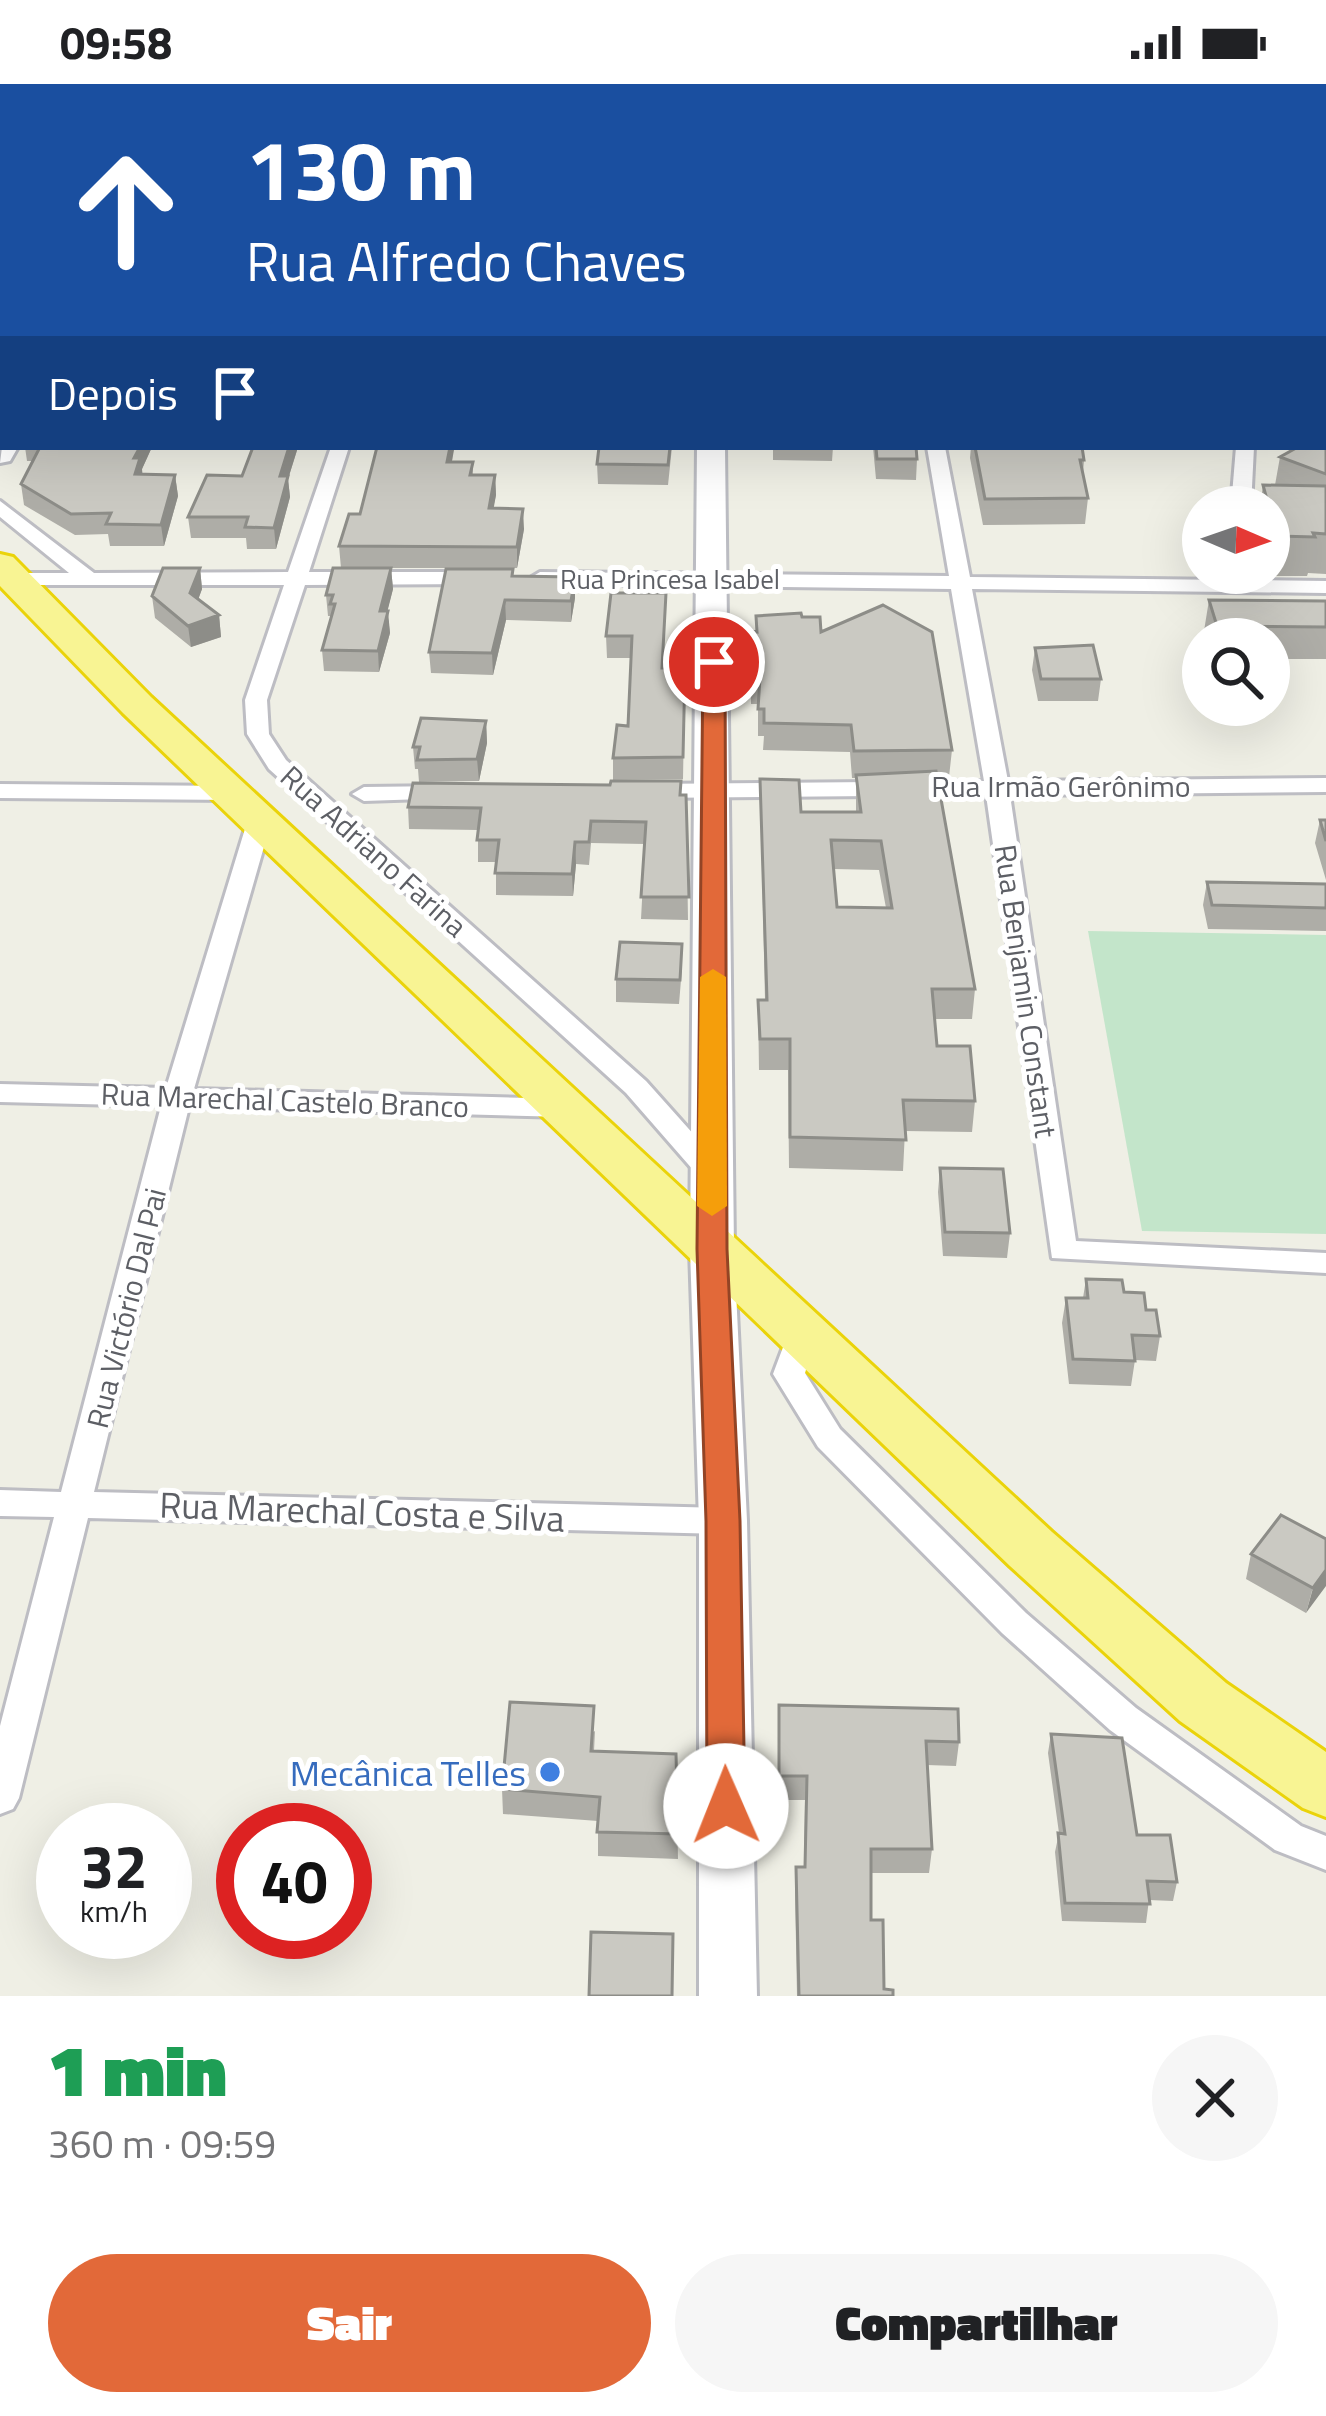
<!DOCTYPE html>
<html lang="pt">
<meta charset="utf-8">
<style>
:root{--surface:#fff;--page:#f6f6f6;--text:#202124;--muted:#757577;--accent:#e26939}
body{margin:0;font-family:"Titillium Web",sans-serif;background:var(--page);color:var(--text);height:100vh;display:flex;flex-direction:column;font-size:45px;white-space:nowrap}
*{box-sizing:border-box;margin:0}
p{font-size:39px;color:var(--muted)}
.icon{flex:none;width:66px;height:66px;fill:none;stroke:currentColor;stroke-width:2;stroke-linecap:round;stroke-linejoin:round}
.map{position:relative;height:1912px;overflow:hidden}
.drawer{display:flex;flex-direction:column;background:var(--surface);flex:1}
.drawer>*{flex:none}
.hud{position:absolute;left:0px;top:0px;width:1326px;height:366px;box-shadow:0 12px 48px #0002;background:#1a4fa0;color:#fff;overflow:hidden}
.needle{width:78px;rotate:92deg}
.tools{position:absolute;left:1182px;top:402px;display:grid;gap:24px}
.tools a{display:grid;place-items:center;width:108px;height:108px;border-radius:50%;background:var(--surface);box-shadow:0 12px 48px #0002;font-size:60px}
.speed{position:absolute;left:36px;top:1719px;display:flex;gap:24px;font-size:60px;font-weight:700;text-align:center}
.speed>*{display:grid;place-content:center;width:156px;height:156px;border-radius:50%;background:var(--surface);box-shadow:0 12px 48px #0002;line-height:1}
.speed small{font-size:30px;font-weight:400}
.speed .limit{border:18px solid #d22;background:#fff;color:#111}
.pin{position:absolute;display:grid;place-items:center;width:102px;height:102px;color:#fff;margin:-51px;border:6px solid #fff;border-radius:50%;box-shadow:0 3px 12px #0007}
.me{position:absolute;width:132px;margin:-66px;rotate:359deg;stroke-linejoin:round;filter:drop-shadow(0 0 9px #0008)}
.turn{display:flex;align-items:center;gap:42px;height:252px;padding:0 48px;font-size:54px}
.turn .icon{width:156px;height:156px;stroke-width:2.5}
.turn b{display:block;font-size:84px;line-height:102px}
.then{display:flex;align-items:center;height:114px;padding:0 48px;background:#0003;gap:24px;font-size:45px}
.round{display:grid;place-items:center;flex:none;width:126px;height:126px;border-radius:63px;background:var(--page)}
.summary{display:flex;align-items:center;justify-content:space-between;height:204px;padding:0 48px}
h1{font-size:72px;font-weight:800;line-height:90px;color:#1e9e55}
.action{display:flex;gap:24px;margin-top:auto;padding:24px 48px}
.action a{flex:1;height:138px;border-radius:72px;background:var(--accent);color:#fff;font-size:48px;font-weight:800;line-height:138px;text-align:center}
.action a+a{background:var(--page);color:var(--text)}
.status{display:flex;justify-content:space-between;align-items:center;height:84px;padding:0 60px;background:var(--surface);direction:ltr}
.status svg{height:33px;fill:currentColor}
.map>svg:first-child{display:block}
</style>
<div class="status"><b>09:58</b><svg viewBox="0 0 49 12"><path d="M0 12V9h3v3zM5 12V6h3v6zM10 12V3h3v9zM15 12V0h3v12zM26 1h20v11H26zM47 4h2v5h-2z"/></svg></div>
<div class="map">
<svg width="1326" height="1912" viewBox="0 0 1326 1912">
<rect width="100%" height="100%" fill="#efefe5"/>
<path fill="#c3e5ca" d="M1088 847 1326 851V1150L1142 1147Z"/>
<g fill="none" stroke-linecap="round" stroke-linejoin="round">
<defs>
<path id="street" d="M428 0H442V3H428Z
M864 0H878V3H864Z
M1149 0H1163L1165 3H1151Z
M0 275H3V285H0Z
M331 363H349L309 488H478L488 494 478 500 305 501 267 616 269 650 286 676 646 997 721 1081 725 1088 721 1095H701L626 1009 269 685 247 650 245 616 284 501H14L4 495 14 489H69L0 433V417L94 489 288 488Z
M927 363H945L970 493 1326 497V509L972 505 1008 697 1326 694V708L1010 711 1076 1157 1326 1169V1189L1052 1174 986 711 646 714 634 707 646 700 984 697 951 505 540 500 530 494 540 488 949 492Z
M1236 363H1254L1251 423H1231Z
M0 700 233 702 245 709 233 716 0 714Z
M446 702 454 704 458 709 454 714 364 717 352 710 364 703Z
M260 728 272 735 194 1005 565 1015 579 1024 565 1033 189 1023 94 1408 723 1424 735 1428 740 1437 735 1446 723 1450 88 1434 19 1714 13 1725 0 1730V1642L54 1433 0 1432V1406L61 1408 161 1022 0 1018V1000L166 1004 248 735Z
M802 1239 813 1242 817 1250 805 1289 840 1345 1026 1529 1136 1624 1301 1742 1326 1752V1786L1275 1766 1110 1646 1002 1549 818 1363 773 1290 791 1242Z"/>
<path id="secondary" d="M0 78H3V92H0Z
M1323 254H1326V270H1323Z
M3 355V363H18L10 377 0 379Z
M697 363H725L734 1165 747 1437 757 1912H699V1437L690 1165Z"/>
<path id="highway" d="M0 470 13 473 151 613 1052 1448 1226 1599 1326 1668V1733L1303 1724 1180 1637 1010 1482 123 629 0 502Z"/>
</defs>
<use href="#street" stroke="#bdbdc3" stroke-width="6"/>
<use href="#secondary" stroke="#bbbcc2" stroke-width="6"/>
<use href="#highway" stroke="#ead30a" stroke-width="6"/>
<use href="#street" fill="#fff" fill-rule="evenodd"/>
<use href="#secondary" fill="#fff" fill-rule="evenodd"/>
<use href="#highway" fill="#f8f493" fill-rule="evenodd"/>
</g>
<path fill="#aeada7" fill-rule="evenodd" d="M3 133V271H0V134Z
M1326 354V490L1308 489 1307 492H1271L1269 423H1260L1263 401H1275L1280 373Z
M25 363H152L142 385V391H175L178 412 164 462H110L108 450 75 451 24 421 21 400 33 377H27Z
M253 363H298L288 395 290 413 276 465H247L246 454H191L188 433 242 392Z
M377 363H453L452 378H473V391H495L496 411 493 424 524 445 517 484H391L393 505 387 527 390 549 379 588 324 587 322 566 331 532H328L326 511 341 484 339 462 360 430Z
M672 363 668 401 598 400 597 380Z
M773 363H833L832 377 773 376Z
M873 363H916L917 375 916 396 876 395Z
M971 363H1082L1084 376 1083 389 1088 414 1085 440 983 441 970 374Z
M200 484 202 505 198 515 219 531 221 553 191 563 155 534 152 512Z
M513 485V492L575 514 571 538 506 536 493 591 431 589 429 568Z
M666 509 663 584H685L683 695 613 696V674L628 642 631 574H607L606 552Z
M1209 516 1326 517V575H1269V555H1206L1204 547Z
M756 532 802 533 821 548 952 666 949 693H937L975 905 972 935H935L937 962 975 1017 972 1048 905 1047 903 1087 789 1084 788 986H759L758 916H765L760 695 801 728H856V694H852L850 668 763 666 764 652H758V620H751L750 547H756ZM834 785 879 786 886 824 837 823Z
M1035 564 1101 595 1098 617H1038L1032 586Z
M486 637 487 659 479 697 419 698 418 685H415L413 663Z
M686 711 688 836 641 835 645 760 591 759 589 781 576 780 573 812 496 811V778H478V746L409 745 408 723Z
M1320 736H1326V796L1315 759Z
M1207 798 1326 800V847L1208 845 1203 821Z
M682 884 679 920 616 918V895Z
M940 1084 1010 1149 1007 1174 943 1172 938 1108Z
M1086 1195 1124 1208 1146 1226 1160 1252 1156 1277 1135 1276 1131 1302 1069 1300 1062 1239 1066 1214H1083Z
M1326 1455 1306 1529 1246 1495 1251 1470Z
M779 1621 959 1658 956 1682 927 1681 932 1765 929 1789H871V1836L884 1905 893 1912H797L795 1807 796 1783H804L805 1716H778Z
M595 1647 594 1667 676 1670 678 1775 598 1772V1737L503 1730 502 1705Z
M1051 1650 1177 1798 1173 1817 1149 1816 1146 1839 1062 1837 1055 1768 1059 1749 1048 1669Z"/>
<path fill="#8d8d88" d="M1323 124H1326V141L1323 142Z
M140 363H152L142 385 143 395 135 390 134 374Z
M289 363H298L288 395 290 413 276 465 274 444 280 392Z
M450 363H453L454 366 448 398 447 378Z
M175 391 178 412 164 462 161 441Z
M495 391 496 411 490 445 489 424Z
M523 425 524 445 517 484V463Z
M200 484 202 505 193 530 190 509Z
M391 484 393 505 382 549 380 527Z
M575 493V514L571 538V517Z
M505 516 506 536 493 591 492 569Z
M388 527 390 549 379 588 378 567Z
M219 531 221 553 191 563 188 542Z
M486 637 487 659 479 697 477 675Z
M575 758 576 780 573 812 572 790Z
M1326 1486V1502L1306 1529 1313 1504Z"/>
<path fill="#cac9c2" stroke="#8d8d88" stroke-width="3" fill-rule="evenodd" d="M449 0H834L835 3H448Z
M890 0H1137L1138 3H891Z
M1198 0H1279L1280 3H1199Z
M1323 63 1326 65V124H1323Z
M3 133V252H0V134Z
M1323 352 1326 354V390L1280 373 1298 363H1323Z
M40 363H140L134 374H140L135 390 175 391 161 441 106 440 111 429 71 430 21 400Z
M253 363H289L280 392H288L274 444 245 443 248 433H188L207 391 242 392Z
M377 363H450L447 378H473L470 391H495L489 424 523 425 517 463 339 462 349 430H360Z
M599 363H670L668 381 597 380Z
M876 363H916L917 375H877Z
M975 363H1082L1084 376H1080L1088 414 985 415Z
M1263 401 1326 402V450L1313 449 1315 453 1277 452Z
M163 484H200L190 509 219 531 188 542 152 512Z
M333 484H391L380 527H388L378 567 322 566 335 520H330L333 511H326Z
M446 485H513L512 492 575 493 571 517 505 516 492 569 429 568Z
M611 509H666L662 584H685L683 673 613 674 617 641 628 642 632 552H606Z
M1209 516 1326 517V543L1217 542Z
M883 521 932 548 952 666 854 667 851 641 764 639V625H758L760 594 751 593 750 547 757 548 756 532 801 529 802 533H820L821 548Z
M1093 561 1101 595H1041L1035 564Z
M421 634 486 637 477 675 417 676 420 663H413Z
M936 687 975 905H932L937 962H970L975 1017 903 1016 906 1056 790 1053V955H760L758 916H767L760 695 799 696 801 728H861L856 691ZM831 756 881 757 892 824 837 823Z
M611 697H681L680 711H686L689 813H641L646 738 591 737 589 758H575L572 790 495 789 499 756H477L481 724 408 723 413 699 610 701Z
M1320 736H1326V757Z
M1207 798 1326 800V824L1212 821Z
M620 858 682 860 680 896 616 895Z
M940 1084 1003 1085 1010 1149 945 1148Z
M1086 1195 1122 1196 1124 1208 1144 1209 1146 1226H1156L1160 1252 1132 1251 1135 1277 1073 1275 1066 1214H1088Z
M1281 1431 1326 1455V1486L1313 1504 1251 1470Z
M510 1618 594 1622 591 1667 676 1670 678 1750 597 1748 600 1713 502 1705Z
M779 1621 958 1625 959 1658 926 1657 932 1765H871V1836H883L884 1905 893 1906V1912H799L796 1783H805L807 1692H779Z
M1051 1650 1122 1654 1137 1751H1170L1177 1798 1147 1797 1150 1820 1065 1819 1058 1749 1065 1750Z
M591 1848 673 1850 672 1912H589Z"/>
<path fill="#e26939" stroke="#934425" stroke-width="3" d="M714 571 725 578 727 1165 740 1437 745 1722 739 1734 726 1738 713 1734 707 1722 706 1437 697 1165 703 578Z"/>
<path fill="#f59e0b" d="M713 885 726 893 727 1122 712 1132 697 1122 700 893Z"/>
<circle fill="#3f7fe0" stroke="#fff" stroke-width="4.5" cx="550" cy="1688" r="12"/>
<g text-anchor="middle" dominant-baseline="central" stroke-width="10" stroke-linejoin="round" paint-order="stroke">
<g font-size="27" fill="#5d5f65" stroke="#fff">
<text x="670" y="494">Rua Princesa Isabel</text>
</g>
<g font-size="30" fill="#5d5f65" stroke="#fff">
<text x="1061" y="702">Rua Irmão Gerônimo</text>
<text transform="translate(374 767) rotate(42)">Rua Adriano Farina</text>
<text transform="translate(1026 907) rotate(82)">Rua Benjamin Constant</text>
<text transform="translate(285 1016) rotate(2)">Rua Marechal Castelo Branco</text>
<text transform="translate(126 1224) rotate(-76)">Rua Victório Dal Pai</text>
</g>
<g font-size="36" fill="#5d5f65" stroke="#fff">
<text transform="translate(362 1427) rotate(2)">Rua Marechal Costa e Silva</text>
</g>
<g font-size="36" fill="#366cbe" stroke="#fff" text-anchor="end">
<text x="526" y="1688">Mecânica Telles</text>
</g>
</g>
</svg>
<div class="tools">
<a><svg class="needle" viewBox="-14 -14 28 28"><path d="M0-13l5 13h-10z" fill="#e53935"/><path d="M0 13l5-13h-10z" fill="#757577"/></svg></a>
<a><svg class="icon" aria-label="search" viewBox="0 0 24 24"><circle cx="10" cy="10" r="6"/><path d="M15 15l6 6"/></svg></a>
</div>
<div class="speed"><div>32<small>km/h</small></div><div class="limit">40</div></div>
<div class="pin" style="left:714px;top:578px;background:#d93025"><svg class="icon" aria-label="arrive" viewBox="0 0 24 24"><path d="M6 21V4h12l-3 4 3 4H6"/></svg></div>
<svg class="me" style="left:726px;top:1722px" viewBox="-20 -20 40 40"><circle r="19" fill="#fff"/><path d="M0-13L10 11 0 6-10 11z" fill="#e26939"/></svg>
<div class="hud">
<div class="turn"><svg class="icon" aria-label="ahead" viewBox="0 0 24 24"><path d="M12 20V5M6 11l6-6 6 6"/></svg><div><b>130 m</b>Rua Alfredo Chaves</div></div>
<div class="then">Depois<svg class="icon" aria-label="arrive" viewBox="0 0 24 24"><path d="M6 21V4h12l-3 4 3 4H6"/></svg></div>
</div>
</div>
<section class="drawer">
<div class="summary"><div><h1>1 min</h1><p>360 m · 09:59</p></div><a class="round"><svg class="icon" aria-label="close" viewBox="0 0 24 24"><path d="M6 6l12 12M18 6L6 18"/></svg></a></div>
<div class="action"><a>Sair</a><a>Compartilhar</a></div>
</section>
